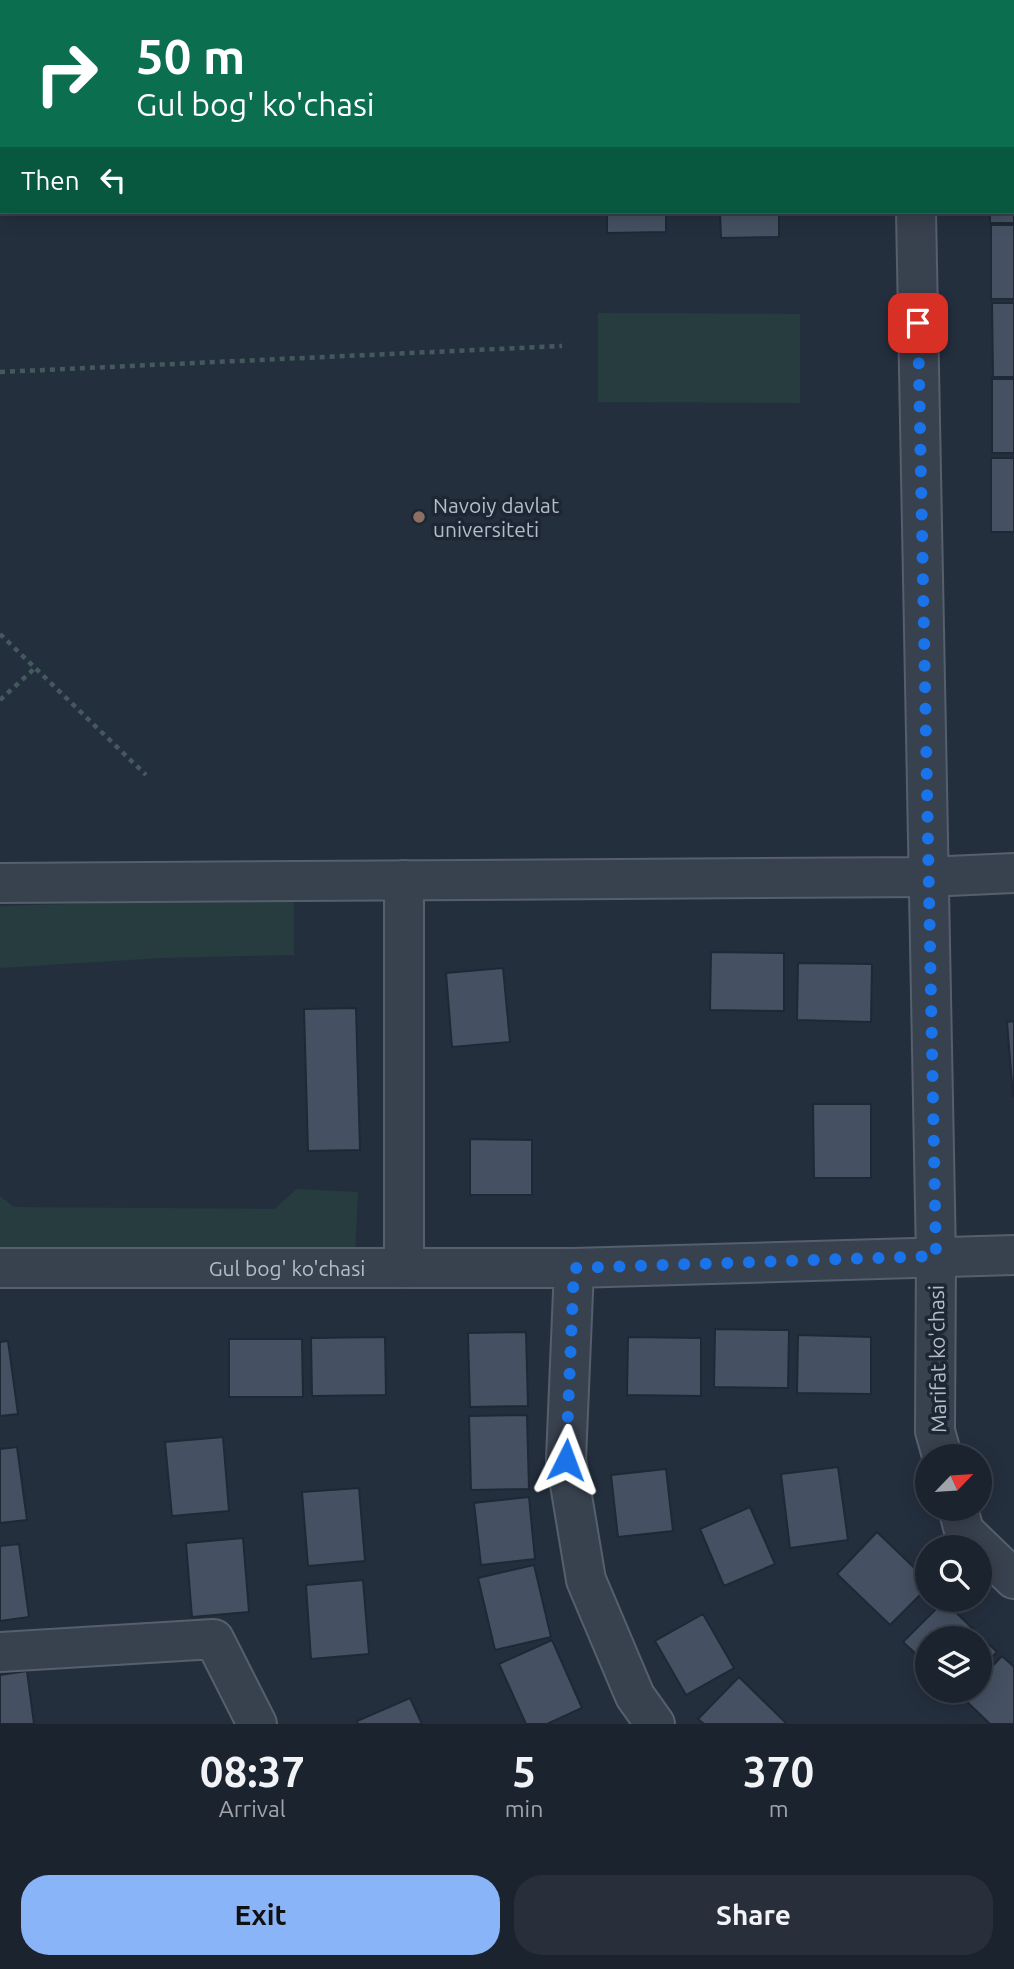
<!DOCTYPE html>
<style>
:root{--surface:#1b232e;--page:#282f3a;--text:#f1f3f6;--muted:#a0a4aa;--line:#39404a;--accent:#8ab4f8}
body{margin:0;font-family:Ubuntu,sans-serif;background:var(--page);color:var(--text);height:100vh;display:flex;flex-direction:column;font-size:26px;white-space:nowrap}
*{box-sizing:border-box;margin:0}
p{font-size:23px;color:var(--muted)}
.icon{flex:none;width:38px;height:38px;fill:none;stroke:currentColor;stroke-width:2;stroke-linecap:round;stroke-linejoin:round}
.map{position:relative;height:1724px;overflow:hidden}
.details{display:flex;flex-direction:column;background:var(--surface);flex:1}
.details>*{flex:none}
.banner{position:absolute;left:0px;top:0px;width:1015px;height:214px;box-shadow:0 4px 18px #0003,0 0 0 2px var(--line);background:#0b6e4f;color:#fff;overflow:hidden}
.needle{width:46px;rotate:65deg}
.controls{position:absolute;left:915px;top:1444px;display:grid;gap:14px}
.controls a{display:grid;place-items:center;width:77px;height:77px;border-radius:50%;background:var(--surface);box-shadow:0 4px 18px #0003,0 0 0 2px var(--line);font-size:35px}
.pin{position:absolute;display:grid;place-items:center;width:60px;height:60px;color:#fff;margin:-30px;border-radius:14px;box-shadow:0 4px 10px #0006}
.me{position:absolute;width:77px;margin:-38px;rotate:3deg;stroke-linejoin:round;filter:drop-shadow(0 0 5px #0008)}
.turn{display:flex;align-items:center;gap:24px;height:147px;padding:0 21px;font-size:32px}
.turn .icon{width:91px;height:91px;stroke-width:2.5}
.turn b{display:block;font-size:49px;line-height:60px}
.then{display:flex;align-items:center;height:66px;padding:0 21px;background:#0003;gap:14px;font-size:26px}
.eta{display:flex;justify-content:space-evenly;align-items:center;height:119px;text-align:center}
.eta b{font-size:42px;font-weight:700;line-height:49px}
.cta{display:flex;gap:14px;margin-top:auto;padding:14px 21px}
.cta a{flex:1;height:80px;border-radius:28px;background:var(--accent);color:#111;font-size:28px;font-weight:700;line-height:80px;text-align:center}
.cta a+a{background:var(--page);color:var(--text)}
.map>svg:first-child{display:block}
</style>
<div class="map">
<svg width="1014" height="1724" viewBox="0 0 1014 1724">
<rect width="100%" height="100%" fill="#242f3e"/>
<path fill="#263c3f" d="M598 313 800 314V403L598 402Z
M294 897V955L162 958 0 968V906Z
M297 1189 358 1192 355 1254 0 1258V1196L14 1207 274 1209Z"/>
<path fill="#455162" stroke="#1f2835" stroke-width="2" d="M1013 149 1014 223H990V212H1013Z
M607 212H666V232L607 233Z
M720 212H779V237L721 238Z
M991 225H1014V299H991Z
M992 303H1014V377H993Z
M992 379H1014V453H992Z
M991 458H1014V532H991Z
M711 952 784 953V1011L710 1010Z
M798 963 872 964 871 1022 797 1020Z
M503 968 510 1042 452 1047 446 973Z
M356 1008 360 1150 308 1151 304 1009Z
M1014 1021V1096H1013L1007 1022Z
M813 1104H871V1178H814Z
M470 1139 532 1140V1195H470Z
M715 1329 789 1330 788 1388 714 1387Z
M526 1332 528 1406 470 1407 468 1333Z
M798 1335 871 1337V1394L797 1393Z
M385 1337 386 1395 312 1396 311 1338Z
M628 1337 701 1338V1396L627 1395Z
M229 1339H302L303 1397H229Z
M8 1341 18 1414 0 1416V1342Z
M527 1415 529 1489 471 1490 469 1416Z
M223 1437 229 1511 172 1516 165 1442Z
M17 1447 27 1520 0 1523V1449Z
M838 1467 848 1540 790 1548 781 1474Z
M666 1469 673 1531 618 1537 611 1475Z
M359 1488 365 1561 308 1566 302 1492Z
M529 1497 535 1559 481 1565 474 1503Z
M750 1507 775 1564 724 1586 700 1529Z
M877 1532 928 1581V1587L890 1625 837 1574Z
M243 1538 249 1612 192 1617 186 1543Z
M19 1544 29 1617 0 1621V1546Z
M534 1565 551 1637 495 1650 478 1578Z
M363 1580 369 1654 311 1659 306 1585Z
M944 1601 997 1652 980 1669V1638H928V1665L903 1642Z
M703 1614 734 1668 686 1695 655 1641Z
M552 1640 582 1708 547 1724H526L499 1664Z
M1002 1656 1014 1667V1724H990L962 1697 969 1690H980V1679Z
M27 1671 34 1724H0V1675Z
M739 1677 787 1724H704L698 1719Z
M410 1698 422 1724H358L357 1721Z"/>
<g fill="none" stroke-linecap="round" stroke-linejoin="round">
<defs>
<g id="minor">
<path d="M912 0V2"/>
<path d="M916 212 936 1257 935 1431 942 1456"/>
<path d="M0 883 927 877 1014 873"/>
<path id="s1" d="M0 1268H574L1014 1255"/>
<path d="M404 1268V880"/>
<path d="M574 1268 566 1460 586 1580 635 1696 655 1724"/>
<path d="M958 1508 964 1531 1014 1579"/>
<path d="M0 1652 214 1639 257 1724"/>
</g>
</defs>
<use href="#minor" stroke="#565f6c" stroke-width="42"/>
<path stroke="#44595c" stroke-width="4.5" stroke-dasharray="5 5" stroke-linecap="butt" d="M58 0 60 2
M146 2 148 0
M0 372 562 346
M0 634 146 775
M0 700 35 668"/>
<use href="#minor" stroke="#38414e" stroke-width="38"/>
</g>
<g fill="none" stroke-linecap="round" stroke-linejoin="round">
<path stroke="#1a73e8" stroke-width="12" stroke-dasharray="0 21.6" d="M566 1460 574 1268 936 1256 918 323"/>
</g>
<circle fill="#8d6e63" stroke="#1d2633" stroke-width="2.5" cx="419" cy="517" r="7"/>
<g text-anchor="middle" dominant-baseline="central" stroke-width="7" stroke-linejoin="round" paint-order="stroke">
<g font-size="21" fill="#b4bcc9" stroke="#1d2633" text-anchor="start">
<text x="433" y="505">Navoiy davlat<tspan x="433" dy="24">universiteti</tspan></text>
</g>
<g font-size="21" fill="#b4bcc9" stroke="#1d2633">
<text stroke="none"><textPath href="#s1" startOffset="287">Gul bog' ko'chasi</textPath></text>
<text transform="translate(937 1359) rotate(-91)">Marifat ko'chasi</text>
</g>
</g>
</svg>
<div class="controls">
<a><svg class="needle" viewBox="-14 -14 28 28"><path d="M0-13l5 13h-10z" fill="#e53935"/><path d="M0 13l5-13h-10z" fill="#a0a4aa"/></svg></a>
<a><svg class="icon" aria-label="search" viewBox="0 0 24 24"><circle cx="10" cy="10" r="6"/><path d="M15 15l6 6"/></svg></a>
<a><svg class="icon" aria-label="layers" viewBox="0 0 24 24"><path d="M12 4l9 5-9 5-9-5zM3 14l9 5 9-5"/></svg></a>
</div>
<div class="pin" style="left:918px;top:323px;background:#d93025"><svg class="icon" aria-label="arrive" viewBox="0 0 24 24"><path d="M6 21V4h12l-3 4 3 4H6"/></svg></div>
<svg class="me" style="left:566px;top:1460px" viewBox="-20 -20 40 40"><path d="M0-17L14 15 0 8-14 15z" fill="#1a73e8" stroke="#fff" stroke-width="4"/></svg>
<div class="banner">
<div class="turn"><svg class="icon" aria-label="right" viewBox="0 0 24 24"><path d="M7 20v-9h11M14 6l5 5-5 5"/></svg><div><b>50 m</b>Gul bog' ko'chasi</div></div>
<div class="then">Then<svg class="icon" aria-label="left" viewBox="0 0 24 24"><path d="M17 20v-9H6M10 6l-5 5 5 5"/></svg></div>
</div>
</div>
<section class="details">
<div class="eta">
<div><b>08:37</b><p>Arrival</p></div>
<div><b>5</b><p>min</p></div>
<div><b>370</b><p>m</p></div>
</div>
<div class="cta"><a>Exit</a><a>Share</a></div>
</section>
